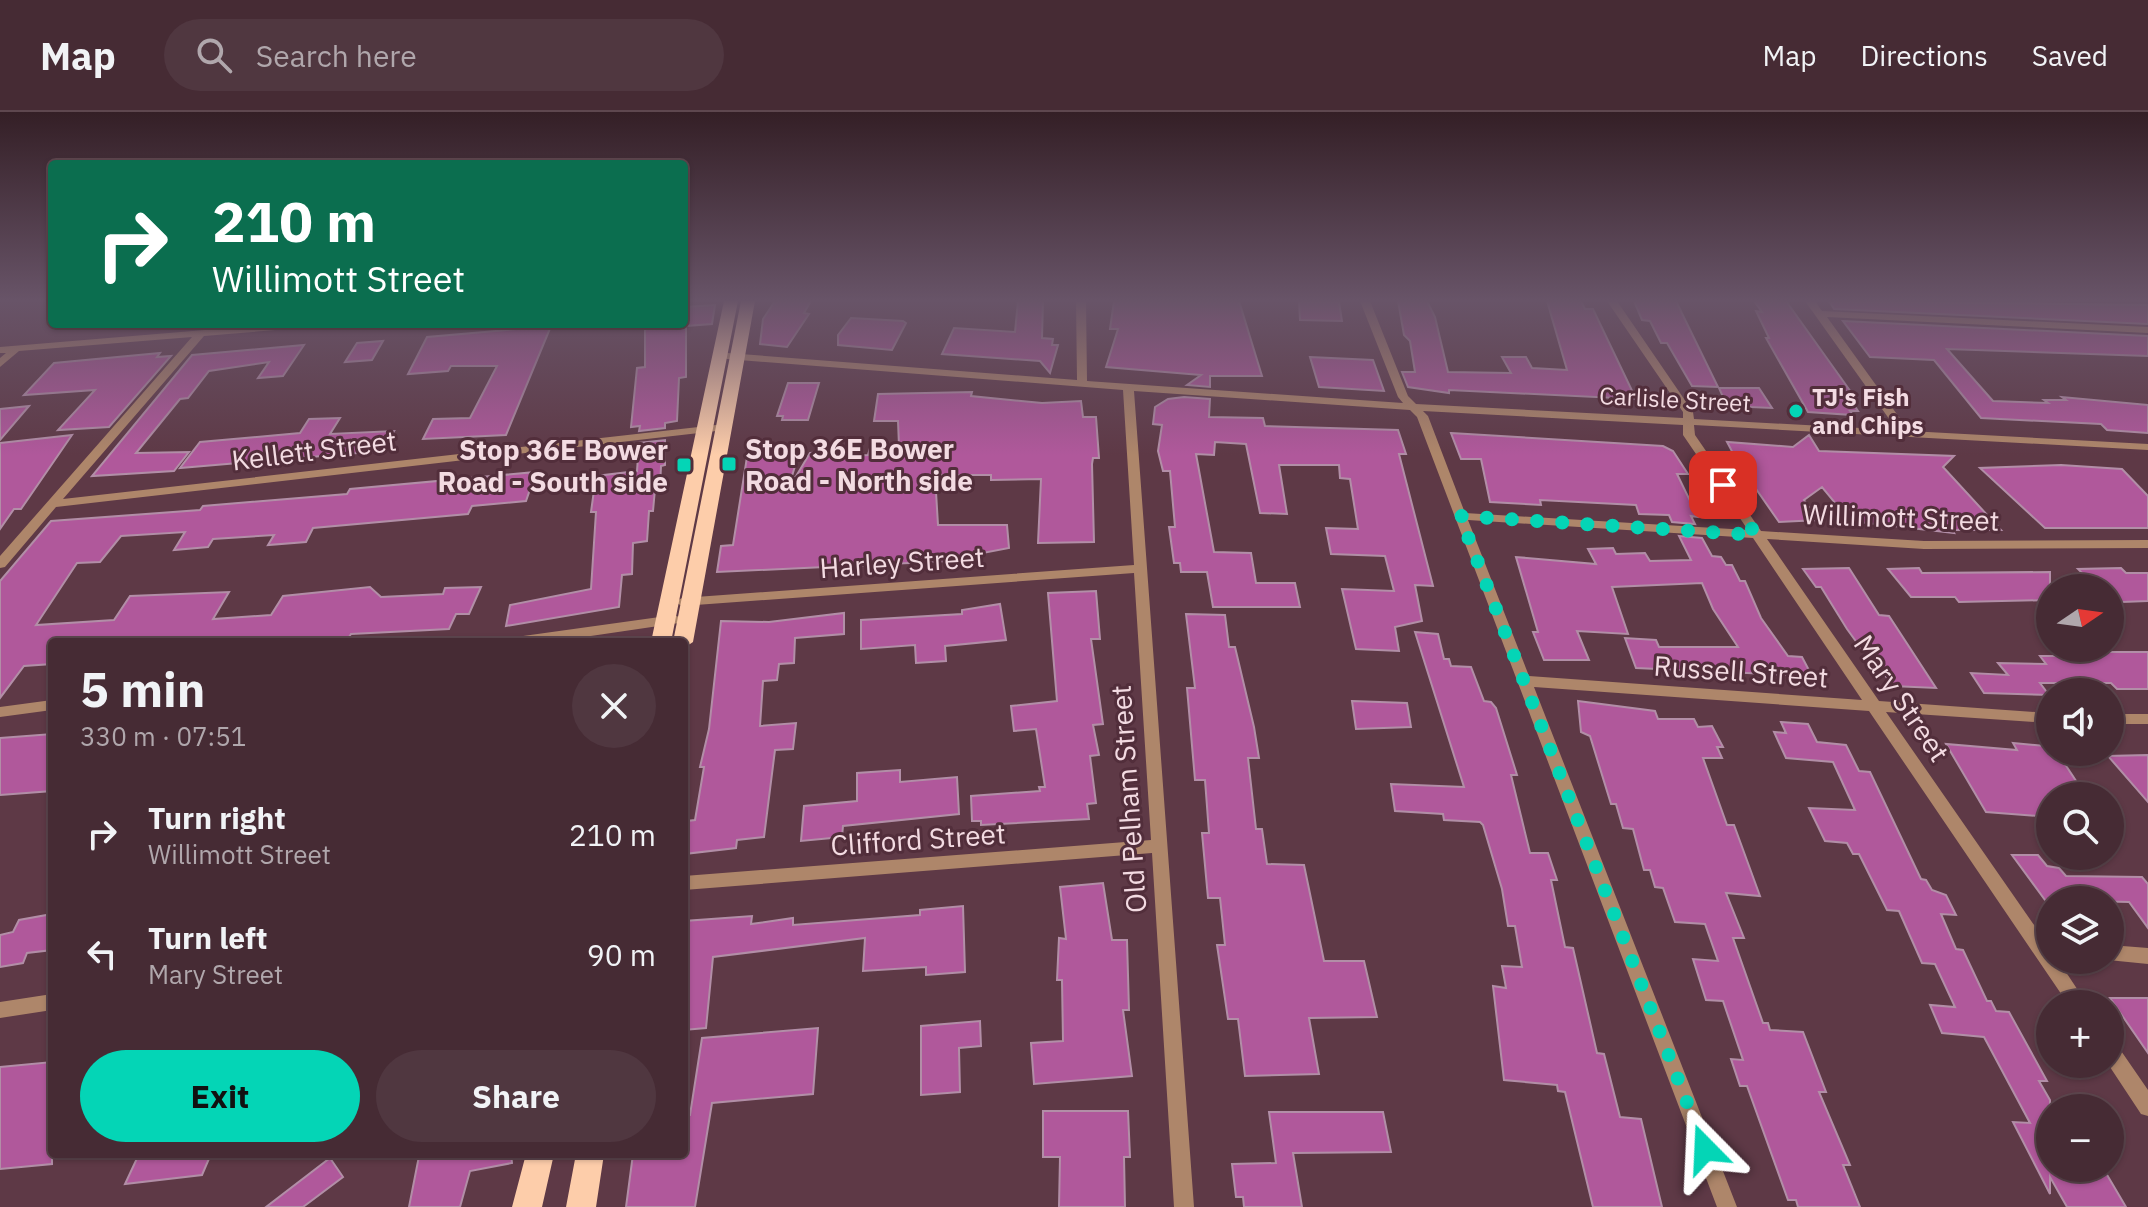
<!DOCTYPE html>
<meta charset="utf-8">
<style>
:root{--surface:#462b34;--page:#503740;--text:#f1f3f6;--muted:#b0a7ac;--line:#5e474f;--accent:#04d5b6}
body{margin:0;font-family:"IBM Plex Sans",sans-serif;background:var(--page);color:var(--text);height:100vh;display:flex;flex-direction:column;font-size:30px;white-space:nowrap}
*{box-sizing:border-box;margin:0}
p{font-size:26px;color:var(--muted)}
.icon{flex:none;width:44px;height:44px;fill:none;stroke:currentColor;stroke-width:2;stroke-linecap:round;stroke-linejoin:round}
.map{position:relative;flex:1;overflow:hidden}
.drawer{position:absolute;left:48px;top:526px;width:640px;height:520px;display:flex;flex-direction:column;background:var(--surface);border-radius:8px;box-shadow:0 2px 6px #0004,0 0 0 2px var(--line)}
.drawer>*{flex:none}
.hud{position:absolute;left:48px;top:48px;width:640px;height:168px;border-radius:8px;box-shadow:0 2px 6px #0004,0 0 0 2px var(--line);background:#0b6e4f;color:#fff;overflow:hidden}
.needle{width:52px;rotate:77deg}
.tools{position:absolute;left:2036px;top:462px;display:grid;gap:16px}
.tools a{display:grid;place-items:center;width:88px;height:88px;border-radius:50%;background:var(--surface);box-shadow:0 2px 6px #0004,0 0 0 2px var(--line);font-size:40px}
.pin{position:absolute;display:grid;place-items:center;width:68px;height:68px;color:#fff;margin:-34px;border-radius:16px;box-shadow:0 4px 12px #0006}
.me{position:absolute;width:88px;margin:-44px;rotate:339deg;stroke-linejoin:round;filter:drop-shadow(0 0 6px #0008)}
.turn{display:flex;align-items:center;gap:28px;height:168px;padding:0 32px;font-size:36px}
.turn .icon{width:104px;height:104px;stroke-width:2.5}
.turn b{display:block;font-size:56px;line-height:68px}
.round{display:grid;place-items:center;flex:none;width:84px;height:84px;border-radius:42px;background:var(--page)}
.headline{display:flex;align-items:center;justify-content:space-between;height:136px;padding:0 32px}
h1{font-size:48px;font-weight:800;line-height:60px}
.cta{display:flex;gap:16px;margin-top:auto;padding:16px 32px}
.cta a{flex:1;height:92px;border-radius:48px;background:var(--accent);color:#111;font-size:32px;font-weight:800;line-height:92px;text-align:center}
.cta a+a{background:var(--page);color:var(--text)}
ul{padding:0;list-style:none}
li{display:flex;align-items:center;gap:24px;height:120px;padding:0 32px}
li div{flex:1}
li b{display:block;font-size:30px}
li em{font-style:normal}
header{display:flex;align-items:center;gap:48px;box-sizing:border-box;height:112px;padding:0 40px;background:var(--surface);border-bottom:2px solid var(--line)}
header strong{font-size:38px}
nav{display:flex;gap:44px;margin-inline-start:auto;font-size:28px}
.search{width:560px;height:72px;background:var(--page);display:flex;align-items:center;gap:20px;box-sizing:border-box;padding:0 28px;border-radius:44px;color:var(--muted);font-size:30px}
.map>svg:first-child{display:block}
</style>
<header>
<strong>Map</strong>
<div class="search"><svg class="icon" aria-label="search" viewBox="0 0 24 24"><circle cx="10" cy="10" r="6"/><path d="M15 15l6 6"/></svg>Search here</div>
<nav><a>Map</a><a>Directions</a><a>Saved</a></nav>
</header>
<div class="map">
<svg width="2148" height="1095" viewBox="0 0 2148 1095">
<rect width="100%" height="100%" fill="#5e3946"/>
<path fill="#b0589b" stroke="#b28ea7" stroke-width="2" d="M775 189H811L804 201 809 202 787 235 760 232 763 207Z
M1018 189H1043L1042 226 1053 227 1052 233H1058L1050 261 1040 249 942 242 954 216 1015 220Z
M1114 189H1239L1262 264H1210V275L1187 273 1201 263 1106 255 1118 217H1110Z
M1299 189 1339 190 1342 209 1300 208Z
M1398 189H1427L1435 205 1448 260 1511 261 1502 245H1526L1532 256 1567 258 1547 189H1581L1585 197H1593L1636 287 1449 278V281L1408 275 1402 260H1415L1410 229 1404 223Z
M1634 189H1676L1718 275 1692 274 1667 231H1661L1650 209 1642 208Z
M1754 189H1786L1851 280 1845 279 1858 299H1850L1853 303 1808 300 1766 226H1769L1756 199 1762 200Z
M1829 189 2148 193V212L1834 197Z
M715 193 712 212 686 214V265L679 266 677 309 665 311V316L639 319 640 314 631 315 637 256 645 255V212H684V195Z
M851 206 903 209 906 211 892 238 838 233V223Z
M1843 209 2148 224V244L1947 237 1993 289 2048 291 2044 288H2066L2062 285 2148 293V321L2107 318 2101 312 1981 306 1934 248 1870 245Z
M551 214 506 323 423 327 433 307 470 306 497 254H451L448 259 408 262 427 225Z
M383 229 372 248 345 250 357 231Z
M304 233 283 264 258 266 269 250 209 259 188 286 180 287 136 341 189 340 174 359 92 364 192 243Z
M160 241 157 245 171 244 109 315 58 318 95 278 24 283 54 251Z
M1310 245 1373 248 1384 279 1319 275Z
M788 271H819L808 308H782L783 304H777Z
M1719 276H1759L1772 296 1727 294Z
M972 280 971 284 1042 291 1081 289 1083 305H1096L1099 346H1093L1092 352 1094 430 1038 431 1041 367 991 368V363H935L938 413H1007L1009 436 972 443V448L717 460 721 434 733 433 747 345 799 341 792 364 795 366 810 341 833 339V345L868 343 870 336 899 334 898 309H874L878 282Z
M1184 285 1210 287 1209 305 1263 306 1265 314 1398 318 1406 342H1399L1433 474 1415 473 1422 509 1395 515 1399 539 1356 537 1342 477 1394 479 1385 444 1331 442 1326 416 1358 417 1350 367 1340 366 1339 353H1279L1287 402 1260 401 1246 332 1215 330 1214 343 1196 342 1214 440 1251 441 1256 471H1295L1300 495H1213L1207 460H1181L1180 451H1174L1169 415H1175L1170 359H1163L1158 339 1162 313 1153 312 1155 295 1168 287Z
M29 294 0 328V297Z
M340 306 330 322 394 319 381 339 180 356 200 330 300 321 309 307Z
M1451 321 1663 334 1673 339 1688 362H1677L1698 405 1691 404 1695 412 1672 410 1669 403 1639 402 1636 393 1540 388 1541 393 1490 390 1481 347H1461Z
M72 323 21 397H14L0 417V331Z
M1809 323 1819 339 1954 344 1943 355 2001 418H1952L1954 421 1850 409 1822 375 1804 388 1818 408 1779 410 1756 377H1752L1727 330 1793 335Z
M665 328V353L661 354 660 376 655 377 653 399H649L647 429 633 431 632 462 622 463 619 495 506 514 510 493 591 477 596 400H591L596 364 637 359 639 331Z
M2061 353 2122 357 2148 384V416H2045L1980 356Z
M536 360 526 389 472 394 468 402 313 416 306 430 268 433 274 423 213 427 208 435 174 438 185 420 121 424 100 450 77 451 36 513 114 508 130 484 229 480 213 507 271 503 283 484 370 475 381 485 443 482 445 476 481 475 469 502H456L449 517 351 522 349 525 292 530H52V552L24 554 0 586V469L51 409 200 398 203 394 347 382 350 377Z
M1679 424 1702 426 1712 444 1721 445 1726 453H1732L1740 469H1745L1761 506 1788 544 1802 545 1812 564 1636 556 1625 526 1656 528 1659 535H1738L1713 497 1702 471 1612 475 1628 522 1577 519 1589 548H1544L1533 520H1538L1516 445 1596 452 1588 437 1613 436 1616 442 1645 441 1650 449 1691 448Z
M1849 456 1879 503 1889 504 1936 576 1892 574 1870 539H1863L1847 517 1821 475H1816L1803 457Z
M1919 456 1922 461 2050 460V488L1959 490 1955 485H1911L1888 457Z
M2121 456 2126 461H2148V489L2122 490 2117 484H2110V476H2097L2078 457Z
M1096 479 1100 527H1091L1103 612 1093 613 1099 643 1090 644 1096 691 1087 692 1089 707 981 713V709H972L971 684 1040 679 1039 675H1045L1036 617 1014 619 1011 594 1057 589 1048 481Z
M1000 492 1006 528 945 534 946 549 916 551 915 533 861 537V508L962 502V498Z
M844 501V522L795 526 794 551 779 552 777 568 763 569 760 614 796 611 793 637 775 638 764 725 737 728 736 736 684 742 687 709 695 708 704 655H700L709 617 721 509 769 510Z
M1186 502 1225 503 1229 535H1235L1254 615 1259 646H1248L1256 717H1262L1267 752 1304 753 1324 849H1364L1377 905 1309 906 1319 962 1245 964 1238 907H1228L1217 833H1225L1220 786H1208L1202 721H1209L1205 668H1195L1187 576H1195Z
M1415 520 1438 522 1444 547H1449L1451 554 1471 555 1484 589 1491 590 1496 596 1517 663H1511L1530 741H1548L1557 768H1551L1565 835 1573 836 1597 941 1604 942 1620 1005 1641 1007 1662 1095H1593L1565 980 1558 979 1557 973 1504 968 1493 874 1506 876 1502 854 1522 855 1515 814H1508L1502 777 1483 713 1480 710 1444 708 1443 702 1395 699 1391 672 1464 675Z
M2084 540H2148V577H2117L2111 571H2040L2049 583 1984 581 1971 561 2008 563 1998 551 2046 552 2040 544H2087Z
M1352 589 1407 591 1411 615 1356 617Z
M1578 589 1655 599 1658 607H1694L1698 615 1712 614 1723 635H1717L1722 646H1703L1727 713H1734L1760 784 1726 781 1744 826H1733L1763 911H1768L1770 918 1803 920 1826 980H1819L1850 1053H1843L1860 1095H1798L1796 1088H1788L1747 974H1740L1731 947 1743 948 1723 889 1706 888 1693 847 1718 849 1705 812 1675 810 1663 776 1655 775 1650 758H1644L1633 717 1623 716 1616 692H1611L1590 624 1581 620Z
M1781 610 1808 612 1817 630 1846 633 1859 659 1870 660 1921 767 1926 768 1932 778 1946 783 1956 803 1941 802 1956 837 1963 838 1987 889H1991L1996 899 2009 900 2047 969H2039L2050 988V1056H2103L2126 1095H2067L2050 1065V1082L2013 1010 2030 1011 1984 925 1942 921 1930 893 1955 895 1935 852 1922 851 1899 799 1887 798 1859 742H1853L1847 731 1825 729 1809 696 1855 698 1833 650 1786 646 1774 620 1786 621Z
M52 622V679L0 683V626Z
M2013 631 2045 634 2048 640H2057L2086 684H2050V705L1986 700 1946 632 2017 638Z
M2148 643V690L2108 644Z
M900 658V670L957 665 959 702 843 714 842 725 801 729 804 694 857 689V661Z
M2012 743H2038L2047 754 2059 756 2066 764 2142 765 2148 772V816L2129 790 2045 788Z
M1103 771 1112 828H1127L1129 898H1123L1132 964 1034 972 1031 931 1063 929 1062 868H1057L1059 826 1066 827 1060 775Z
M963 794 965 860 926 863V855L863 859 865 826 713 845 706 916 684 918V809L752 804 751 812 793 806V813L920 803V798Z
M52 802V838L27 841 23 851 0 855V823L13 820 19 808Z
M2110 886H2148V941Z
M980 909 981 934 959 936 960 980 921 983V914Z
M818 916 813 982 712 991 695 1095H626L633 1042H684V1003H690L702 926Z
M52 950V1052L0 1057V955Z
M1043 999H1128L1130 1045H1124L1125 1095H1059L1060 1045H1043Z
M1269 1000H1383L1391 1040 1293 1041 1302 1095H1244L1243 1085H1236L1232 1052 1276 1051Z
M139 1042H211L202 1063 125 1072Z
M428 1042H511L512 1051 470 1059 460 1095H409L419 1044Z
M330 1046 343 1065 303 1095H266Z"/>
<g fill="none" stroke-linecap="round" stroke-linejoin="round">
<path fill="#ae866a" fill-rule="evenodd" d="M1076 189H1086L1087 269 1403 291 1398 285 1360 189H1370L1408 284 1416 292 1683 306V300L1607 189H1617L1693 300 1694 307 1897 318 1805 189H1815L1822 199 2148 215V221L1827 205 1909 319 2148 332V338L1694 313 1695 323 1761 419 1924 429 2148 428V436L1924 437 1767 427 1879 589 2050 601V611L1886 600 2050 836V848H2058L2087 892H2068L1869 599 1534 575 1737 1095H1717L1417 305 1410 298 1134 279 1194 1095H1174L1152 741 684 778V764L1151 728 1134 461 682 494 675 490 682 486 1134 453 1123 278 727 247 722 244 727 241 1077 268ZM1423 299 1683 313V323L1748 418 1465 401 1428 304ZM1468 408 1753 426 1862 588 1529 564Z
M276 212H317L312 215 204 224 63 387 725 312 731 315 725 318 56 395 5 455 0 456V444L192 225 19 239 0 255V246L6 241H0V235Z
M674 503 679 505 681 508 679 511 550 530H509L516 525Z
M52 588V598L0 605V595Z
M2110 602H2148V612H2110Z
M2110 833 2148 836V852L2108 848H2110Z
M52 882V898L0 906V890Z
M2110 930 2117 933 2148 978V1004L2141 1002 2108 952H2110Z"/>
<path fill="#fdcdaa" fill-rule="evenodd" d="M724 189H738L671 530H651Z
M741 189H755L693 530 684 536V530H673Z
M526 1042H554L542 1095H512Z
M576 1042H604L596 1095H566Z"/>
</g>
<linearGradient id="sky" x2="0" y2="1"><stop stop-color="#341f26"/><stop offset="0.55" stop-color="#685468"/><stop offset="1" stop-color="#685468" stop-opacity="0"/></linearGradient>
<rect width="2148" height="343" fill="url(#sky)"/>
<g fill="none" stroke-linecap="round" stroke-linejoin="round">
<path stroke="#04d5b6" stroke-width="14" stroke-dasharray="0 25.2" d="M1705 1037 1460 404 1756 423 1723 373"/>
</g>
<g fill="#04d5b6" stroke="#522e3b" stroke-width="3">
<circle cx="1796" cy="299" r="8"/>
<rect x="721" y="344" width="16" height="16" rx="4"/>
<rect x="676" y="345" width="16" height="16" rx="4"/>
</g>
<g text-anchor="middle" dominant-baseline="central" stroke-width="6" stroke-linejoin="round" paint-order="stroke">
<g font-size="24" font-weight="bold" fill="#f3dbe2" stroke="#522e3b" text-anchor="start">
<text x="1812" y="285">TJ's Fish<tspan x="1812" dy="28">and Chips</tspan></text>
</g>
<g font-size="24" fill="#f3dbe2" stroke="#522e3b">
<text transform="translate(1675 287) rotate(3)">Carlisle Street</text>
</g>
<g font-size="28" font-weight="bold" fill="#f3dbe2" stroke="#522e3b" text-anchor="start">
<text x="745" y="336">Stop 36E Bower<tspan x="745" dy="32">Road - North side</tspan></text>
<text x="668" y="337" text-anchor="end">Stop 36E Bower<tspan x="668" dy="32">Road - South side</tspan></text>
</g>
<g font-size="28" fill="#f3dbe2" stroke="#522e3b">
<text transform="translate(314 338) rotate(-7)">Kellett Street</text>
<text transform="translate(1901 405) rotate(2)">Willimott Street</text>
<text transform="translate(902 450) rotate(-4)">Harley Street</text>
<text transform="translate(1741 559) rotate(4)">Russell Street</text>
<text transform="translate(1902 586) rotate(56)">Mary Street</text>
<text transform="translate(1128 687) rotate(-94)">Old Pelham Street</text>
<text transform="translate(918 727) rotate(-4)">Clifford Street</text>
</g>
</g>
</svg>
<div class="tools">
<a><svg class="needle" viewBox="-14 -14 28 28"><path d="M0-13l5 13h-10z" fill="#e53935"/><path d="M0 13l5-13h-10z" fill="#b0a7ac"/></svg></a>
<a><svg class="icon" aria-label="sound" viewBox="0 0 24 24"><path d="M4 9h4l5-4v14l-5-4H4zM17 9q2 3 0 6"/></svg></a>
<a><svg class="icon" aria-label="search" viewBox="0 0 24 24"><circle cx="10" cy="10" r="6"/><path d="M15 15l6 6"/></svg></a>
<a><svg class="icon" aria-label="layers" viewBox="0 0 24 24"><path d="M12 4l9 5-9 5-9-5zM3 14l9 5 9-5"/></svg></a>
<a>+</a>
<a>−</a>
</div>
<div class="pin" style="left:1723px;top:373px;background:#d93025"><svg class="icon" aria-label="arrive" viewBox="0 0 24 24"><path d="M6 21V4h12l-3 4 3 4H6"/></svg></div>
<svg class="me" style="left:1705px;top:1037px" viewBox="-20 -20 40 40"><path d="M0-17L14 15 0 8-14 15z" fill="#04d5b6" stroke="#fff" stroke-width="4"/></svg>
<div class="hud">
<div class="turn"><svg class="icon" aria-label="right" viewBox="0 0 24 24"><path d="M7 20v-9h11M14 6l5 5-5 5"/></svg><div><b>210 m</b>Willimott Street</div></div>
</div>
<section class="drawer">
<div class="headline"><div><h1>5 min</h1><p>330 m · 07:51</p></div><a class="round"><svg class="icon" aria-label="close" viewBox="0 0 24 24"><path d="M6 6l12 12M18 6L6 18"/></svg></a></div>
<ul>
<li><svg class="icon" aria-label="right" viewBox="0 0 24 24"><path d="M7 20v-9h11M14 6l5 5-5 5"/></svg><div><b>Turn right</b><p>Willimott Street</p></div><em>210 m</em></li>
<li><svg class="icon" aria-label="left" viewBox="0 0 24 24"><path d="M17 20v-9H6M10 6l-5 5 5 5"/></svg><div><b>Turn left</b><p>Mary Street</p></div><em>90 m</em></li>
</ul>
<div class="cta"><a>Exit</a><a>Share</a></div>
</section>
</div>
